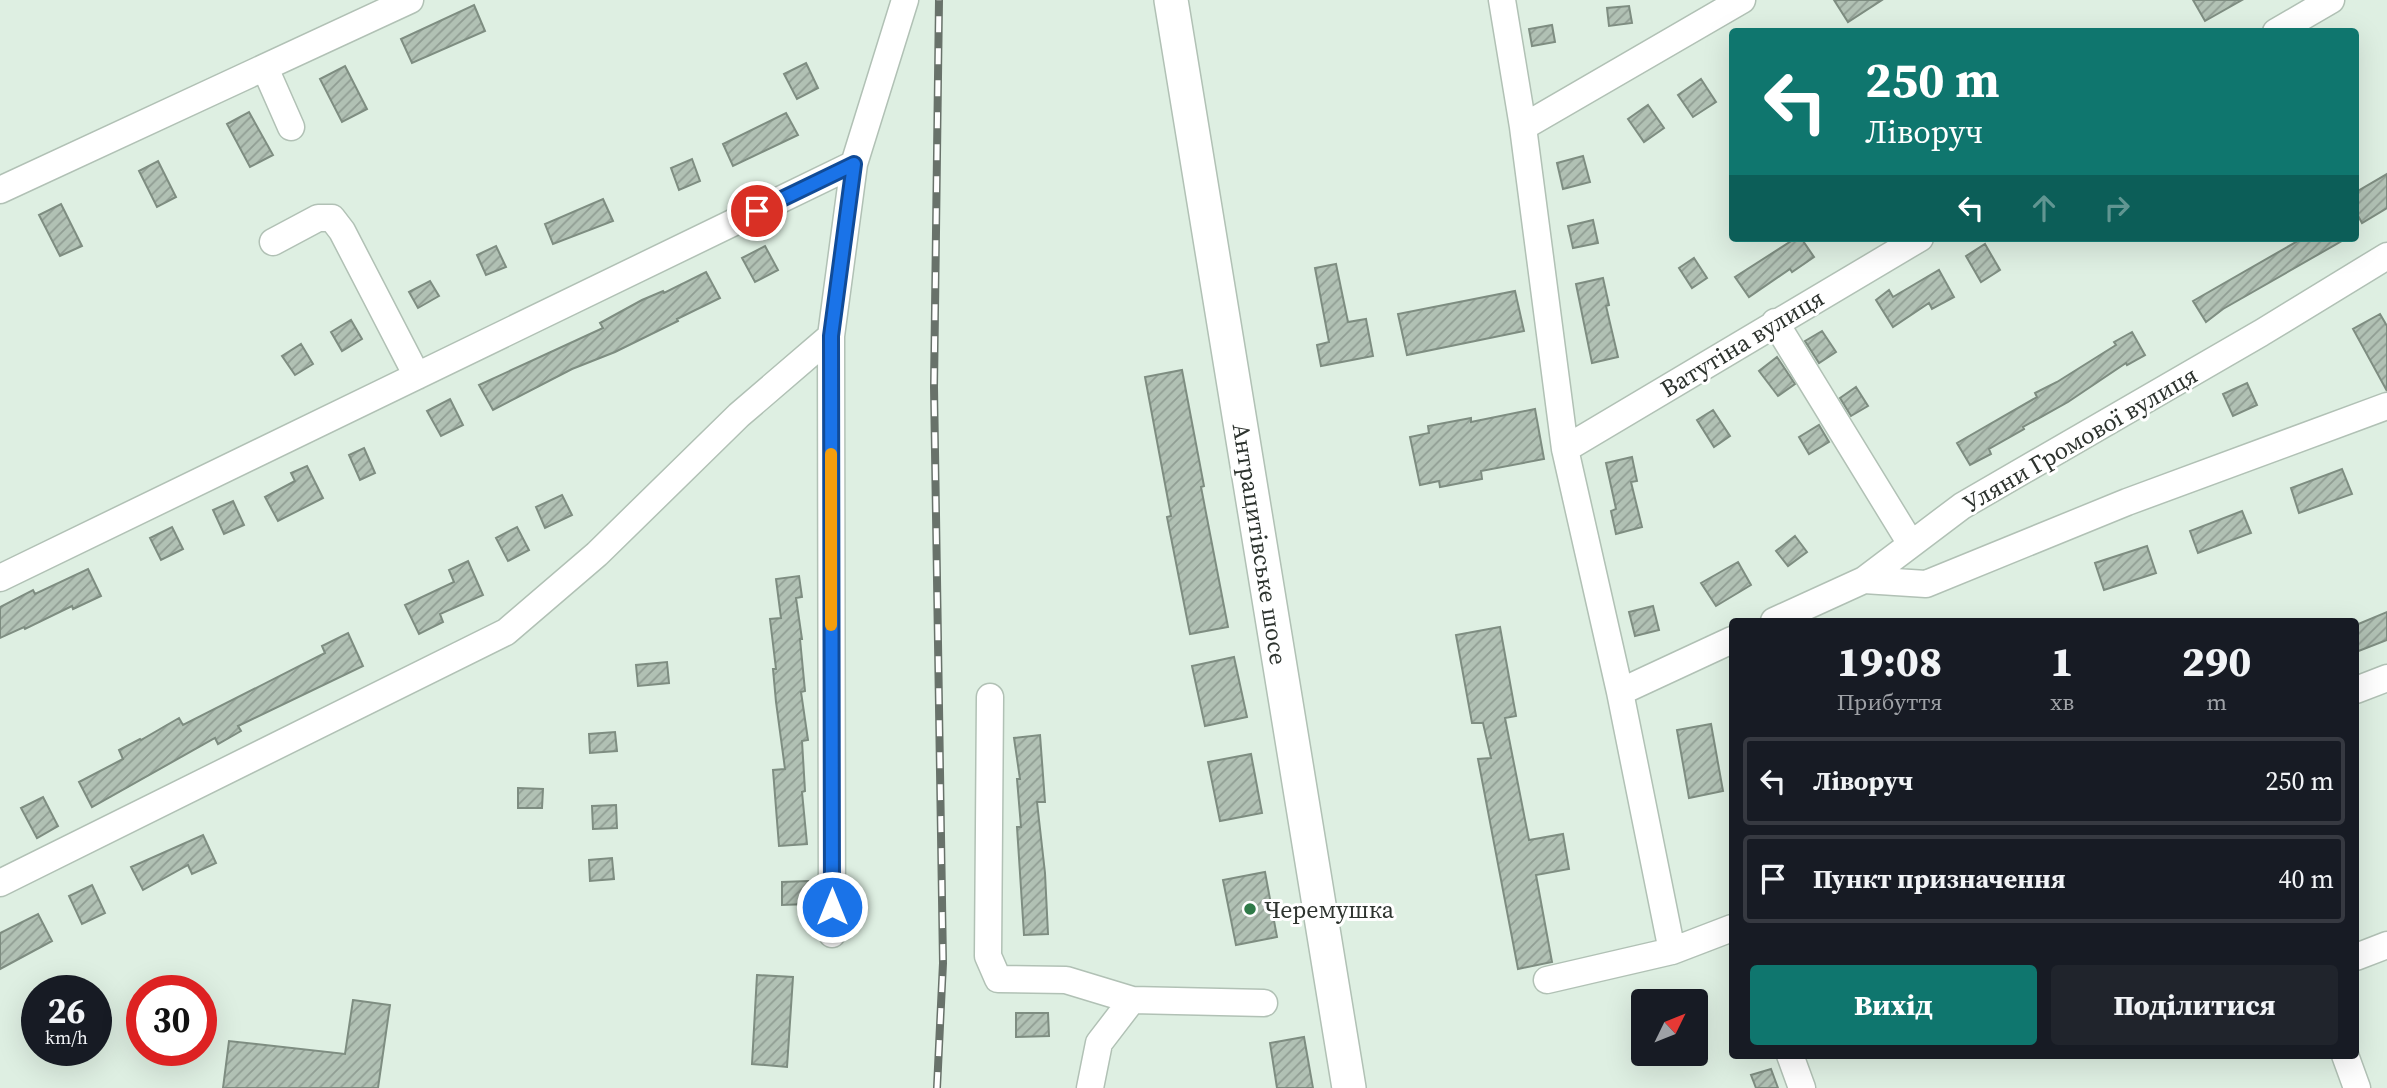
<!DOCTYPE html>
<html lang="uk">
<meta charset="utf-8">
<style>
:root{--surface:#171b24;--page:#20242c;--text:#f1f3f6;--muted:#9ea1a6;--line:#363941;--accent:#0f766e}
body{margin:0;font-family:"Source Serif 4",serif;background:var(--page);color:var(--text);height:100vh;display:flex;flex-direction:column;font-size:26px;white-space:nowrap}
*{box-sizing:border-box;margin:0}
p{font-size:23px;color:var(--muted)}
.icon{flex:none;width:38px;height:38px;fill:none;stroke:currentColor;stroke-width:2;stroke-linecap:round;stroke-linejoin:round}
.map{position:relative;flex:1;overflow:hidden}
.sheet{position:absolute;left:1729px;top:618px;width:630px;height:441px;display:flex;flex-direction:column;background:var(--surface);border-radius:7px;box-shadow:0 7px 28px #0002}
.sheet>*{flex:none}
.top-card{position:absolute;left:1729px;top:28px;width:630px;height:214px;border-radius:7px;box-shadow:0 7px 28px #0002;background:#0f766e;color:#fff;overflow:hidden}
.needle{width:46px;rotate:47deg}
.controls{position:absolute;left:1631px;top:989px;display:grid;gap:14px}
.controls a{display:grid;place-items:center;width:77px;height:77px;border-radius:7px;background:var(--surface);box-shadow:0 7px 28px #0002;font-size:35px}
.speed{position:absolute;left:21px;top:975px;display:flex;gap:14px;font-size:35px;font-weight:700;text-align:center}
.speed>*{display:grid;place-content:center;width:91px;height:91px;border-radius:50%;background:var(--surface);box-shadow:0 7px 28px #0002;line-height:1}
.speed small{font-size:18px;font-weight:400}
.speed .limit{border:10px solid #d22;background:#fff;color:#111}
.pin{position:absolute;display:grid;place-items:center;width:60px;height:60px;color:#fff;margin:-30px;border:4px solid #fff;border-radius:50%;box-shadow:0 2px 7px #0007}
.me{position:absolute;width:77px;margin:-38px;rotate:0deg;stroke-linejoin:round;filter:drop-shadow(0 0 5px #0008)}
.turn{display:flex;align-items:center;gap:24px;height:147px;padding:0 21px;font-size:32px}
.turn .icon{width:91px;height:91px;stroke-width:2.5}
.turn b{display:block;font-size:49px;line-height:60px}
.lanes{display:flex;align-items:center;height:66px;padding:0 21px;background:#0003;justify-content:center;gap:35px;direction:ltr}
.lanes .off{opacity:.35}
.eta{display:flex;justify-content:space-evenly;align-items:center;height:119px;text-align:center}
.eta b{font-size:42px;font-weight:800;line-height:49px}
.action{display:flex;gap:14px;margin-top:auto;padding:14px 21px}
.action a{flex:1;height:80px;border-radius:7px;background:var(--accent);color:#fff;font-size:28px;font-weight:800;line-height:80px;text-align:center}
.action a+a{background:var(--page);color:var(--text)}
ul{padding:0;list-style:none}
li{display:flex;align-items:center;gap:21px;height:88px;margin:0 14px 10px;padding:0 7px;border:4px solid var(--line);border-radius:7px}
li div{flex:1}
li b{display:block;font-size:26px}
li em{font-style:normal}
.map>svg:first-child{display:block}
</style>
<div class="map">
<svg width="2387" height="1088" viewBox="0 0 2387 1088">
<defs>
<pattern id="building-hatch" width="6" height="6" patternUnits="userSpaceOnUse" patternTransform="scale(1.75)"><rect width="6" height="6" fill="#b1c1b4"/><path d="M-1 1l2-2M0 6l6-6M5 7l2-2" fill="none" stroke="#909d93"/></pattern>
</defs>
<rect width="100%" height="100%" fill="#deefe2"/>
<path fill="url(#building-hatch)" stroke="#7e8d81" stroke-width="2" d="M1834 0H1882L1848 22Z
M2193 0H2242L2205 21Z
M474 5 485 31 412 63 401 39Z
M1629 6 1632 23 1609 26 1607 8Z
M1552 25 1555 42 1532 46 1529 29Z
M806 63 818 88 797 99 784 74Z
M345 66 367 109 342 122 320 79Z
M1701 79 1716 102 1693 117 1678 95Z
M1648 105 1664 128 1644 142 1628 119Z
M249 112 273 155 250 167 227 124Z
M786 113 798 135 733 166 723 144Z
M1583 156 1590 182 1563 189 1557 163Z
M692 159 700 181 679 190 671 168Z
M158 161 176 197 157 207 139 171Z
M2387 174V208L2362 223 2356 212V192Z
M603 199 613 221 553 244 545 224Z
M61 204 82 246 60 256 39 215Z
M1593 220 1598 243 1573 248 1568 226Z
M1796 238H1801L1814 257 1792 272 1790 269 1749 297 1735 277Z
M2303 238H2347L2223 309 2206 322 2193 301Z
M1985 244 2000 270 1981 282 1966 256Z
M496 246 506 267 486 275 477 255Z
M765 246 778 270 755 282 742 258Z
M1694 258 1707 278 1692 288 1679 268Z
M1336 264 1348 322 1366 319 1373 356 1321 366 1317 345 1329 342 1315 268Z
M1939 270 1954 297 1932 309 1929 303 1893 327 1876 300 1889 290 1893 297Z
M706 272 720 298 677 319 678 321 615 352 572 369 493 410 479 385 603 328 600 323 642 300 663 291 664 293Z
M1603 278 1609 305 1606 306 1618 357 1592 363 1576 284Z
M430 281 439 296 418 308 409 292Z
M1515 291 1524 331 1407 355 1398 314Z
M2380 314 2387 326V391L2353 329Z
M351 320 362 339 342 351 331 332Z
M1822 331 1836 352 1819 363 1805 341Z
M2132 332 2145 355 2127 365 2126 363 2068 402 2023 427 2024 429 1989 449 1991 454 1970 465 1957 443 2037 397 2035 393 2057 382 2116 345 2114 342Z
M301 344 313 364 295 375 282 356Z
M1777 357 1795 384 1778 396 1759 371Z
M1182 370 1204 486 1201 487 1228 627 1190 634 1167 517 1171 516 1145 377Z
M2247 383 2257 405 2233 416 2223 394Z
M1856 387 1868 406 1851 416 1840 398Z
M450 399 463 425 441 436 427 411Z
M1535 409 1544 459 1481 471 1482 479 1440 487 1439 481 1420 485 1410 437 1429 433 1428 426 1471 418V422Z
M1713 410 1730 436 1714 447 1697 420Z
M1819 425 1829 442 1809 454 1799 437Z
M364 448 375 473 360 480 349 455Z
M1632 457 1637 481 1631 482 1642 527 1616 534 1611 511 1616 509 1606 463Z
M307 466 323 498 278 521 265 497 295 481 291 473Z
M2342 469 2352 494 2299 513 2291 488Z
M562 495 572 515 545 528 536 507Z
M233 501 244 525 224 534 213 510Z
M2242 511 2251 533 2198 553 2190 531Z
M172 527 183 549 161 560 150 538Z
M517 527 529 550 508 561 496 538Z
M1795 536 1807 552 1788 566 1776 551Z
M2147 546 2156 573 2104 590 2095 563Z
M468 561 483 595 440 614 443 622 419 634 405 605 454 582 449 570Z
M1738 562 1751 585 1716 606 1701 583Z
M88 569 101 596 73 609 72 606 25 629 24 627 0 638V607L33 590 35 594Z
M799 576 802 597 796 598 802 639H800L805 691 801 692 808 740 802 741 805 791 802 792 807 844 779 846 773 770 785 769 776 702 773 669H776L770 619 781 618 776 579Z
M1653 606 1659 630 1635 636 1629 612Z
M2387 612V640L2356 652V625Z
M1500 627 1516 716 1505 718 1529 840 1563 834 1569 869 1536 875 1552 962 1518 969 1478 759 1491 758 1483 723H1472L1456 635Z
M348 633 363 666 238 726 241 731 218 744 215 738 92 807 79 782 123 759 119 750 140 739 141 740 179 718 183 725 325 653 322 646Z
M1234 657 1247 717 1205 726 1192 666Z
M667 662 669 683 638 686 636 665Z
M1711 724 1723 791 1689 798 1677 730Z
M615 732 617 751 590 753 589 734Z
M1040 735 1045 802H1037L1045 873 1048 934 1024 935 1017 827H1021L1017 779H1020L1014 738Z
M1251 754 1262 813 1220 821 1208 762Z
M518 788 543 789 542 808H518Z
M43 797 58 826 37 838 21 808Z
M616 805 617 828 593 829 592 806Z
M203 835 216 863 192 874 188 865 143 890 131 867Z
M612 858 614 879 590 881 589 860Z
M1265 872 1277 937 1236 945 1223 880Z
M808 881V904L782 905V882Z
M92 885 105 913 82 924 69 896Z
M38 914 52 941 0 969V933Z
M757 975 793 977 787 1067 752 1064Z
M353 1000 390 1005 378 1088H223L229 1041 345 1054Z
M1016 1013H1048L1049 1036 1016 1037Z
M1304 1037 1313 1088H1277L1270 1043Z
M1771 1069 1778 1088H1756L1751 1075Z"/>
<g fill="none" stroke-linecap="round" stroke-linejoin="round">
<defs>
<path id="minor" d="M1502 0 1523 127 1565 449 1620 692 1672 951 1547 980
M2276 32 2331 0
M265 68 291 127
M1523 127 1742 0
M0 190 410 0
M273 242 318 218H332L342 231 417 376
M1775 322 1911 544
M831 336 832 934
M1565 449 1920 238
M0 578 854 164
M1864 580 1926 584 2127 502 2387 406
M1774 621 1864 580 1962 506 2261 333 2387 256
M2356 690 2387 678
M1620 692 1732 640
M990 697 988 956 998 979 1066 980 1132 1000 1264 1003
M0 883 506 632 597 554 739 415 831 336 854 164 905 0
M1672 951 1732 928
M2356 957 2387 945
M1790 1055 1802 1088
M2345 1055 2357 1088
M1090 1088 1099 1043 1132 1000"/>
<path id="major" d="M1171 0 1349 1088"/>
</defs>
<use href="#minor" stroke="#b1c1b5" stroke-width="29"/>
<use href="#major" stroke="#b1c1b5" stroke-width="36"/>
<use href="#minor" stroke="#fff" stroke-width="26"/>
<use href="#major" stroke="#fff" stroke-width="33"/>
<defs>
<path id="rail" d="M937 1088 943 963 934 387 939 0"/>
</defs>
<use href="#rail" stroke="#68726a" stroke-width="8"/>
<use href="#rail" stroke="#fff" stroke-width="5" stroke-dasharray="16" stroke-linecap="butt"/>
</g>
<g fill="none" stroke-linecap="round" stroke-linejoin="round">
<defs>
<path id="route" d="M757 211 854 164 831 336 832 907"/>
</defs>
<use href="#route" stroke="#114b97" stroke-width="18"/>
<use href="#route" stroke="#1a73e8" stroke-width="12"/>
<path stroke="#f59e0b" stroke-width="12" d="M831 454V625"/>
</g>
<circle fill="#2f7a48" stroke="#fff" stroke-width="2.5" cx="1250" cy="909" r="7"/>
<g text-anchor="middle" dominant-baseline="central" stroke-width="6" stroke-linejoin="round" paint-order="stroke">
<g font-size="24" fill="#2d332e" stroke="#fff">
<text transform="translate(1742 343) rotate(-31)">Ватутіна вулиця</text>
<text transform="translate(2080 439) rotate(-30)">Уляни Громової вулиця</text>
<text transform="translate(1260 544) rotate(81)">Антрацитівське шосе</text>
</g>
<g font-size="24" fill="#2d332e" stroke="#fff" text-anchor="start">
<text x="1264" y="909">Черемушка</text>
</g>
</g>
</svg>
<div class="controls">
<a><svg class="needle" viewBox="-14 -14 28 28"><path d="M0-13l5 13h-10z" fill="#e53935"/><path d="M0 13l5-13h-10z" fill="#9ea1a6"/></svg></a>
</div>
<div class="speed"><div>26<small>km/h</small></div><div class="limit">30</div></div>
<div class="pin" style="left:757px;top:211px;background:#d93025"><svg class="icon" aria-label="arrive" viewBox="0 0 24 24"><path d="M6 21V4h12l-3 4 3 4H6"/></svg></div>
<svg class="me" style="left:832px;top:907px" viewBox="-20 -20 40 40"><circle r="17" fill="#1a73e8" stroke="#fff" stroke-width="3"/><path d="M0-11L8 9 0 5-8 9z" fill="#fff"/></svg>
<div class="top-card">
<div class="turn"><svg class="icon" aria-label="left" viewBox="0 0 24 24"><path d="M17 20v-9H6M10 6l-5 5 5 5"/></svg><div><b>250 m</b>Ліворуч</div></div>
<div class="lanes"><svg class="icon" aria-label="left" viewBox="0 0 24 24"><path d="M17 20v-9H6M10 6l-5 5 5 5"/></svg><svg class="icon off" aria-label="ahead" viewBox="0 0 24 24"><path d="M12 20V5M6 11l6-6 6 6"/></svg><svg class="icon off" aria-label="right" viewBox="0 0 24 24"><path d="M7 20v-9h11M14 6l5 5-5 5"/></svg></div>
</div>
<section class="sheet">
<div class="eta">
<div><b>19:08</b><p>Прибуття</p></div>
<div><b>1</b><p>хв</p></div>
<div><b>290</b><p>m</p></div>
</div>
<ul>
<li><svg class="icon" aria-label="left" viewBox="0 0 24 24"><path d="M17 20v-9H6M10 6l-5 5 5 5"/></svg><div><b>Ліворуч</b></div><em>250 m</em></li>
<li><svg class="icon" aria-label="arrive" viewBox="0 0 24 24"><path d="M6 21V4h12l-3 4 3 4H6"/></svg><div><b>Пункт призначення</b></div><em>40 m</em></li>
</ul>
<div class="action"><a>Вихід</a><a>Поділитися</a></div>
</section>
</div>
